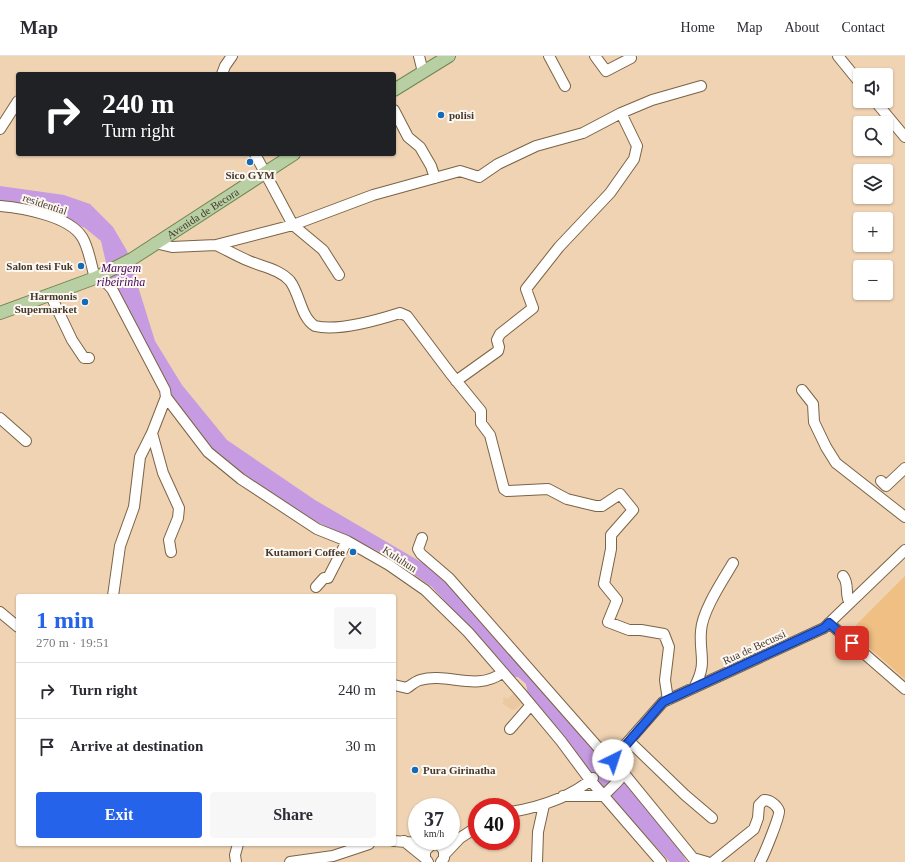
<!DOCTYPE html>
<meta charset="utf-8">
<style>
:root{--surface:#fff;--page:#f7f7f7;--text:#2b2b33;--muted:#7c7c81;--line:#e1e1e2;--accent:#2563eb}
body{margin:0;font-family:Georgia,serif;background:var(--page);color:var(--text);height:100vh;display:flex;flex-direction:column;font-size:15px;white-space:nowrap}
*{box-sizing:border-box;margin:0}
p{font-size:13px;color:var(--muted)}
.icon{flex:none;width:22px;height:22px;fill:none;stroke:currentColor;stroke-width:2;stroke-linecap:round;stroke-linejoin:round}
.map{position:relative;flex:1;overflow:hidden}
.panel{position:absolute;left:16px;top:538px;width:380px;height:252px;display:flex;flex-direction:column;background:var(--surface);border-radius:4px;box-shadow:0 1px 3px #0004}
.panel>*{flex:none}
.banner{position:absolute;left:16px;top:16px;width:380px;height:84px;border-radius:4px;box-shadow:0 1px 3px #0004;background:#202124;color:#fff;overflow:hidden}
.buttons{position:absolute;left:853px;top:12px;display:grid;gap:8px}
.buttons a{display:grid;place-items:center;width:40px;height:40px;border-radius:4px;background:var(--surface);box-shadow:0 1px 3px #0004;font-size:20px}
.speed{position:absolute;left:408px;top:742px;display:flex;gap:8px;font-size:20px;font-weight:700;text-align:center}
.speed>*{display:grid;place-content:center;width:52px;height:52px;border-radius:50%;background:var(--surface);box-shadow:0 1px 3px #0004;line-height:1}
.speed small{font-size:10px;font-weight:400}
.speed .limit{border:6px solid #d22;background:#fff;color:#111}
.pin{position:absolute;display:grid;place-items:center;width:34px;height:34px;color:#fff;margin:-17px;border-radius:8px;box-shadow:0 2px 6px #0006}
.me{position:absolute;width:44px;margin:-22px;rotate:41deg;stroke-linejoin:round;filter:drop-shadow(0 0 3px #0008)}
.turn{display:flex;align-items:center;gap:14px;height:84px;padding:0 20px;font-size:18px}
.turn .icon{width:52px;height:52px;stroke-width:2.5}
.turn b{display:block;font-size:28px;line-height:34px}
.round{display:grid;place-items:center;flex:none;width:42px;height:42px;border-radius:4px;background:var(--page)}
.headline{display:flex;align-items:center;justify-content:space-between;height:68px;padding:0 20px}
h1{font-size:24px;font-weight:700;line-height:30px;color:var(--accent)}
.action{display:flex;gap:8px;margin-top:auto;padding:8px 20px}
.action a{flex:1;height:46px;border-radius:4px;background:var(--accent);color:#fff;font-size:16px;font-weight:700;line-height:46px;text-align:center}
.action a+a{background:var(--page);color:var(--text)}
ul{padding:0;list-style:none}
li{display:flex;align-items:center;gap:12px;height:56px;padding:0 20px;border-top:1px solid var(--line)}
li div{flex:1}
li b{display:block;font-size:15px}
li em{font-style:normal}
header{display:flex;align-items:center;gap:24px;box-sizing:border-box;height:56px;padding:0 20px;background:var(--surface);border-bottom:1px solid var(--line)}
header strong{font-size:19px}
nav{display:flex;gap:22px;margin-inline-start:auto;font-size:14px}
.map>svg:first-child{display:block}
</style>
<header>
<strong>Map</strong>
<nav><a>Home</a><a>Map</a><a>About</a><a>Contact</a></nav>
</header>
<div class="map">
<svg width="905" height="806" viewBox="0 0 905 806">
<rect width="100%" height="100%" fill="#efd3b3"/>
<path fill="#eac9a2" d="M514 635 525 645 516 653 512 654 502 647 504 645 503 643 504 641 507 643 513 638Z"/>
<path fill="#efbf83" d="M905 520V623L850 575Z"/>
<path fill="#c69be1" d="M0 130 64 139 90 148 113 171 127 195 155 285 182 329 227 384 315 444 438 516 649 752 677 789 687 806H670L587 717 574 693 528 639 526 628 518 621H514L432 531 386 499 317 466 281 445 246 423 208 391 184 359 164 328 110 224 101 185 85 172 52 158 23 148 0 146Z"/>
<g fill="none" stroke-linecap="round" stroke-linejoin="round">
<defs>
<path id="minor" d="M419 0 423 16
M549 0 565 30
M595 0 606 15 631 2
M838 0 860 27
M222 18 225 10 232 0
M875 45 905 81
M394 54 408 81 420 91 431 110 435 122
M0 73 18 45
M255 98 293 169 323 194 339 219
M0 150C23 152 69 160 82 181 89 192 91 209 95 222
M155 187 172 191 216 189 293 169 373 139 460 115 479 121 498 108 536 90 583 77 621 57 652 44 701 30
M216 189C227 194 237 200 249 205 263 211 279 213 290 225 300 238 301 262 315 270 338 276 378 264 400 257L407 260 450 317 481 355V367L490 379 504 433 507 435 548 433 567 443 596 450H602L620 438 633 454 611 479V493L604 528 617 544 608 566 629 574H641L664 578 669 591 665 624 668 644
M100 220 112 233 165 334 166 341 152 377 163 417 179 452 178 462 169 484 171 496
M51 240 72 284 84 302H89
M456 325 498 295 499 291 497 284 500 278 533 252 526 233 559 191 610 137 634 103 637 90 621 57
M802 334 813 348 814 366 826 391 836 407 905 461
M166 341 208 396 241 423 317 473 347 485 389 509 425 534 468 576 521 637 561 685 590 724 661 806
M0 362 26 385
M881 425 886 430 905 412
M422 482 418 493 421 498 449 522 603 697 612 705
M843 520C850 528 844 539 850 547
M316 531 324 522H328L347 485
M113 540 120 490 134 451 140 401 152 377
M0 556 18 571
M829 567 905 633
M394 629 407 632C411 629 416 625 420 624 448 616 476 636 502 617
M694 632C708 606 699 600 701 575 702 555 723 524 733 507
M510 673 530 650
M629 685 685 739 712 762
M613 704 693 802 707 806
M611 705 663 646 824 572 905 494
M563 740H603C623 720 629 719 625 689
M511 756C540 751 570 742 593 722
M394 785 432 788
M404 785 425 802
M444 799 460 782 477 771
M236 806 235 799 238 788
M290 806 333 800 369 788
M428 806 425 802V795L432 788 440 789 444 795V802L441 806
M537 806 538 776 544 749
M713 806 754 773 758 762 759 749 764 744C770 744 777 749 779 755 780 760 764 799 760 806"/>
<g id="major">
<path d="M394 34 449 0"/>
<path id="s1" d="M0 257 95 222 132 203 294 98"/>
</g>
</defs>
<use href="#minor" stroke="#7b6345" stroke-width="12"/>
<use href="#major" stroke="#708651" stroke-width="14"/>
<use href="#minor" stroke="#fff" stroke-width="10"/>
<use href="#major" stroke="#b7cfa3" stroke-width="12"/>
</g>
<g fill="none" stroke-linecap="round" stroke-linejoin="round">
<defs>
<path id="route" d="M613 704 663 646 824 572 829 567 852 587"/>
</defs>
<use href="#route" stroke="#184099" stroke-width="10"/>
<use href="#route" stroke="#2563eb" stroke-width="7"/>
</g>
<g fill="#146ab7" stroke="#fef8f2" stroke-width="1.5">
<circle cx="441" cy="59" r="4"/>
<circle cx="250" cy="106" r="4"/>
<circle cx="81" cy="210" r="4"/>
<circle cx="85" cy="246" r="4"/>
<circle cx="353" cy="496" r="4"/>
<circle cx="415" cy="714" r="4"/>
</g>
<g text-anchor="middle" dominant-baseline="central" stroke-width="4" stroke-linejoin="round" paint-order="stroke">
<g font-size="11" font-weight="bold" fill="#463a2d" stroke="#fef8f2" text-anchor="end">
<text x="449" y="59" text-anchor="start">polisi</text>
<text x="250" y="119" text-anchor="middle">Sico GYM</text>
<text x="73" y="210">Salon tesi Fuk</text>
<text x="77" y="240">Harmonis<tspan x="77" dy="13">Supermarket</tspan></text>
<text x="345" y="496">Kutamori Coffee</text>
<text x="423" y="714" text-anchor="start">Pura Girinatha</text>
</g>
<g font-size="11" fill="#463a2d" stroke="#fef8f2">
<text transform="translate(45 148) rotate(18)">residential</text>
<text stroke="none"><textPath href="#s1" startOffset="227">Avenida de Becora</textPath></text>
<text transform="translate(400 503) rotate(33)">Kuluhun</text>
<text transform="translate(754 591) rotate(-25)">Rua de Becussi</text>
</g>
<g font-size="12" font-style="italic" fill="#41065b" stroke="#fef8f2">
<text x="121" y="212">Margem<tspan x="121" dy="14">ribeirinha</tspan></text>
</g>
</g>
</svg>
<div class="buttons">
<a><svg class="icon" aria-label="sound" viewBox="0 0 24 24"><path d="M4 9h4l5-4v14l-5-4H4zM17 9q2 3 0 6"/></svg></a>
<a><svg class="icon" aria-label="search" viewBox="0 0 24 24"><circle cx="10" cy="10" r="6"/><path d="M15 15l6 6"/></svg></a>
<a><svg class="icon" aria-label="layers" viewBox="0 0 24 24"><path d="M12 4l9 5-9 5-9-5zM3 14l9 5 9-5"/></svg></a>
<a>+</a>
<a>−</a>
</div>
<div class="speed"><div>37<small>km/h</small></div><div class="limit">40</div></div>
<div class="pin" style="left:852px;top:587px;background:#d93025"><svg class="icon" aria-label="arrive" viewBox="0 0 24 24"><path d="M6 21V4h12l-3 4 3 4H6"/></svg></div>
<svg class="me" style="left:613px;top:704px" viewBox="-20 -20 40 40"><circle r="19" fill="#fff"/><path d="M0-13L10 11 0 6-10 11z" fill="#2563eb"/></svg>
<div class="banner">
<div class="turn"><svg class="icon" aria-label="right" viewBox="0 0 24 24"><path d="M7 20v-9h11M14 6l5 5-5 5"/></svg><div><b>240 m</b>Turn right</div></div>
</div>
<section class="panel">
<div class="headline"><div><h1>1 min</h1><p>270 m · 19:51</p></div><a class="round"><svg class="icon" aria-label="close" viewBox="0 0 24 24"><path d="M6 6l12 12M18 6L6 18"/></svg></a></div>
<ul>
<li><svg class="icon" aria-label="right" viewBox="0 0 24 24"><path d="M7 20v-9h11M14 6l5 5-5 5"/></svg><div><b>Turn right</b></div><em>240 m</em></li>
<li><svg class="icon" aria-label="arrive" viewBox="0 0 24 24"><path d="M6 21V4h12l-3 4 3 4H6"/></svg><div><b>Arrive at destination</b></div><em>30 m</em></li>
</ul>
<div class="action"><a>Exit</a><a>Share</a></div>
</section>
</div>
